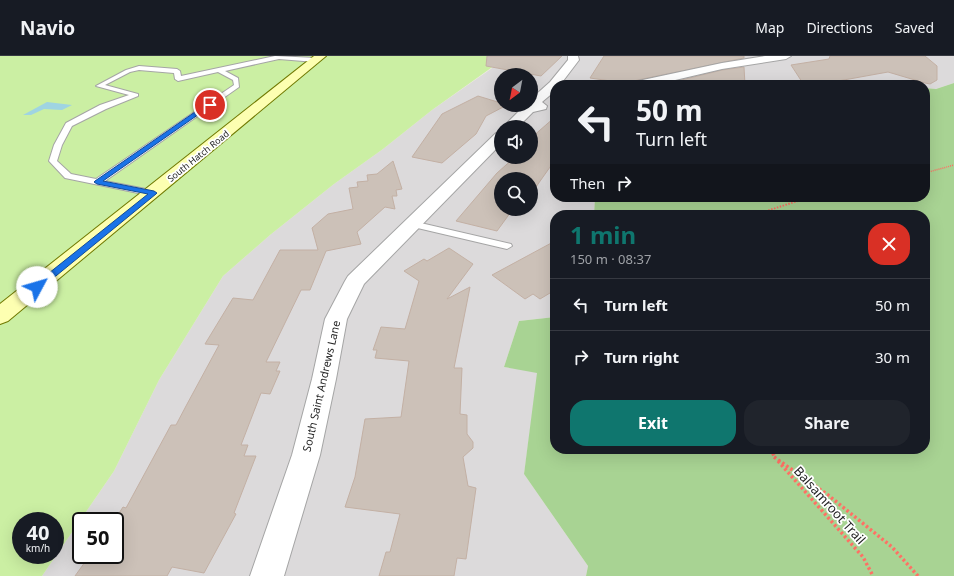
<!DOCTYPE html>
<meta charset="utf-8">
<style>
:root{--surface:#171b24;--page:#20242c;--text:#f1f3f6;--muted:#9ea1a6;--line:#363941;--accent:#0f766e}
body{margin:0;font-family:"Noto Sans",sans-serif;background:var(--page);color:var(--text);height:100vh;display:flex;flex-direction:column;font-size:15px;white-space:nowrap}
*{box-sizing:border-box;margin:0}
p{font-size:13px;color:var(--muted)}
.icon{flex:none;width:22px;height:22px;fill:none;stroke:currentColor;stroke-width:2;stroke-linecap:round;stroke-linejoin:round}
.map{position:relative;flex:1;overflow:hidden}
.drawer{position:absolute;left:550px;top:154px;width:380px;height:244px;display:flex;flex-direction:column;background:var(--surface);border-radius:16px;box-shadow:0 4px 16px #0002}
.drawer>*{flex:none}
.top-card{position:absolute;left:550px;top:24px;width:380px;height:122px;border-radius:16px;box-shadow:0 4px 16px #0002;background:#171b24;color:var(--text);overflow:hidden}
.needle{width:26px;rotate:212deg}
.controls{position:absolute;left:494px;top:12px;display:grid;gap:8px}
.controls a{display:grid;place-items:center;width:44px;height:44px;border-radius:50%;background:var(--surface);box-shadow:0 4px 16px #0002;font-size:20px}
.speed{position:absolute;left:12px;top:456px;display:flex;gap:8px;font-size:20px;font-weight:700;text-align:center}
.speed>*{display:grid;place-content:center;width:52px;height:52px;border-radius:50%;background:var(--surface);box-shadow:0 4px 16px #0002;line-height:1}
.speed small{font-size:10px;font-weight:400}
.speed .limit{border:2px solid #111;border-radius:6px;background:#fff;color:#111}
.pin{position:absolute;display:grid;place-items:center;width:34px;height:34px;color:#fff;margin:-17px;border:2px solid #fff;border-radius:50%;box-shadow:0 1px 4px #0007}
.me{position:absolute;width:44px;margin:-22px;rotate:51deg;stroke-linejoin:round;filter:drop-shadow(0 0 3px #0008)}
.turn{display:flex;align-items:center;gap:14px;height:84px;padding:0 20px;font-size:18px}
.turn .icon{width:52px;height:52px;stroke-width:2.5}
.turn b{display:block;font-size:28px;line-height:34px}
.then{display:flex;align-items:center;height:38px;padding:0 20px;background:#0003;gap:8px;font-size:15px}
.round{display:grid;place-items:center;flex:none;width:42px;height:42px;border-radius:16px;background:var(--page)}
.headline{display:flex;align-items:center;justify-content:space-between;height:68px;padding:0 20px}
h1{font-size:24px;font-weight:700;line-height:30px;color:var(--accent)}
.cta{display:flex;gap:8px;margin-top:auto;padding:8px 20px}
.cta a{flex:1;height:46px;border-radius:16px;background:var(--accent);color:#fff;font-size:16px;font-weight:700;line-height:46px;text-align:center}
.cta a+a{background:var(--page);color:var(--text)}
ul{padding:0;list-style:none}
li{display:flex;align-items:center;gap:12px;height:52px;padding:0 20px;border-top:1px solid var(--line)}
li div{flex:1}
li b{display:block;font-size:15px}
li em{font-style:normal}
header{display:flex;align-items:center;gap:24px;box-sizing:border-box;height:56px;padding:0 20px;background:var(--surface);border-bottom:1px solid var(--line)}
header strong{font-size:19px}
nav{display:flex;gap:22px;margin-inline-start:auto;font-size:14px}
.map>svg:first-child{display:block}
</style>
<header>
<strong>Navio</strong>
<nav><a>Map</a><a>Directions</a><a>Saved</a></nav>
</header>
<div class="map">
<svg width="954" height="520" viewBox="0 0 954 520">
<rect width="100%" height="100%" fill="#f0ebe3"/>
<path fill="#dcdadb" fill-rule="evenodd" d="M500 0H954V27L936 33 925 32V29L884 28 555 29V141H595L594 159H555V261L519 265 504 311 538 316 524 418 588 510 586 520H42L114 415 159 324 223 220 270 179 334 128 383 93 432 54 498 8ZM501 19H531V49H501ZM501 71H531V101H501ZM501 123H531V153H501ZM81 465H115V499H81Z"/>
<path fill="#cbefa3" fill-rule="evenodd" d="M0 0H500L498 7 432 54 383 93 334 128 270 179 223 220 159 324 114 415 42 520H0ZM21 465H55V499H21Z"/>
<path fill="#a8d393" d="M954 27V520H586L588 510 524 418 537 317 504 311 519 265 555 261V393H925V159H594L595 141H925V32L936 33Z"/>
<path fill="#9fd4e2" d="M47 46 72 49 62 54 44 53 31 59H23Z"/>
<path fill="#ccc1b8" stroke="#c3b0a4" d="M487 0H562L541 20 486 10Z
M604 0H744V2L638 24 634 25 631 28 590 22Z
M830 0H925L937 10V24L930 28 925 27 888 16 816 29H804L791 9 829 3Z
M744 11 745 29H661L722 14Z
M478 40 501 47V49H507L486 60 476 78 442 107 412 101 442 58Z
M555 61V104L531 138V123H501V153H513L497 175 456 165 497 117 515 101H531V82Z
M393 105 402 133 396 134 397 140H392L395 153 385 151 357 176 361 188 326 195 310 234H301L266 306H280L276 315H280L270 338 261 337 241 389H248L244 400H256L234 457 236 458 204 517 172 511 167 520H75L90 499H115V465H114L123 451 126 452 171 369H176L186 350 219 289 205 288 233 242 253 244 280 194H318L312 172 328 158 353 153 349 132 358 131 357 126 368 125 367 119 377 118Z
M555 185V234L540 243 533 238 525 243 492 219Z
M449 192 473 208 447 243 470 231 454 312H462L460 358 467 359V378L473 386V392L463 401 468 430 476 432 466 503 457 502 454 520H379L386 496H390L400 458 345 451 355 421 365 363 401 361 409 305 375 302 377 294H373L381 271 405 273 419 225 404 215 424 203 427 205Z"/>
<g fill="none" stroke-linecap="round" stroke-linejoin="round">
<defs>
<path id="service" d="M275 0 316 2 319 4 316 6 279 3 225 15 238 22 239 31 105 125 156 135 158 137 156 139 153 140 65 122 49 105 54 89 66 67 100 49 129 39 96 30 126 14 139 10 177 13 180 15 181 20ZM139 14 174 17 175 23 178 25 218 16 233 24 234 29 96 123 71 118 57 105 62 89 72 70 106 53 138 40V38L105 29 130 16Z
M412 165 511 188 512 190 507 193 409 170 407 168 409 166Z"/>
<path id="minor" d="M568 0H578L579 4 560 29H555V35L542 46 547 50 546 53 533 56 518 71H503L525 49H531V43L550 26 568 4Z
M765 0H791L786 3 722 13 654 29H632L634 26 638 25 722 7Z
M501 76V88L364 228 347 263 336 323 320 399 284 520H250L292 399 312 323 325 263 345 225 348 220 496 77Z"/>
<path id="secondary" d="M314 0H326L8 265 0 268V248Z"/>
</defs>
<use href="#service" stroke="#a5a5a5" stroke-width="2"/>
<use href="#minor" stroke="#a5a5a5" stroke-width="2"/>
<use href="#secondary" stroke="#707900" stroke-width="2"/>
<path stroke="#ff7064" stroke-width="1.5" stroke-dasharray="1 1" stroke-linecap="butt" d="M925 117 954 109
M804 143 809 141"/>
<path stroke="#ff7064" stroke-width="2" stroke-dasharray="1.5 1.5" stroke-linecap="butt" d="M754 159 807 142"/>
<path stroke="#ff7064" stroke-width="3.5" stroke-dasharray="2.5 2.5" stroke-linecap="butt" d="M770 393 775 401
M774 401 828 439 892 491 918 520
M778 405 863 501 873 520"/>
<use href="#service" fill="#fff" fill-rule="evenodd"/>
<use href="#minor" fill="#fff" fill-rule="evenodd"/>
<use href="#secondary" fill="#fdffb1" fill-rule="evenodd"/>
</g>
<path fill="#1a73e8" stroke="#114b97" d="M208 47 212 49 103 125 154 135 157 137 156 138 40 233H34L32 231 34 229 148 138 97 128 94 126 95 125Z"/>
<g text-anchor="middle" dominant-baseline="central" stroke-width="3.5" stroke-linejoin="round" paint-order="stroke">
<g font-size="9" fill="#1e1e1e" stroke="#fff">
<text transform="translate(198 100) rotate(-39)">South Hatch Road</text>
</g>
<g font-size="11" fill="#1e1e1e" stroke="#fff">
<text transform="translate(321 330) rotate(-77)">South Saint Andrews Lane</text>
</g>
<g font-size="13" fill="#1e1e1e" stroke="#fff">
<text transform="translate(830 449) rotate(48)">Balsamroot Trail</text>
</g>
</g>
</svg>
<div class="controls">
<a><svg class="needle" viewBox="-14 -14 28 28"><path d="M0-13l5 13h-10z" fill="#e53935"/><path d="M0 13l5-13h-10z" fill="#9ea1a6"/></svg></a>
<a><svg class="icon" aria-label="sound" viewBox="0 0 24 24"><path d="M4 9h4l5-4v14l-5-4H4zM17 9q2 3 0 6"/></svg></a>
<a><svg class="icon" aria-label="search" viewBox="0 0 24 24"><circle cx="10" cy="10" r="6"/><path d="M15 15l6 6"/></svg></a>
</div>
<div class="speed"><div>40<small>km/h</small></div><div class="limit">50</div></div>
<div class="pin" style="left:210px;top:49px;background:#d93025"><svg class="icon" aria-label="arrive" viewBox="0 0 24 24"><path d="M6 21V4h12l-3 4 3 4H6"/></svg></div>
<svg class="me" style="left:37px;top:231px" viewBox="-20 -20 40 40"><circle r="19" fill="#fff"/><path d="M0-13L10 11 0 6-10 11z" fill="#1a73e8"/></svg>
<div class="top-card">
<div class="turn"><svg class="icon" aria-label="left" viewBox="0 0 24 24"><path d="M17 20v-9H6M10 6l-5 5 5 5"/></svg><div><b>50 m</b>Turn left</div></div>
<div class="then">Then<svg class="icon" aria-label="right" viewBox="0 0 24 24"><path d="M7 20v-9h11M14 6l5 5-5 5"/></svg></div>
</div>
<section class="drawer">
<div class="headline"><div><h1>1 min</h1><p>150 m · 08:37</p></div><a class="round" style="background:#d93025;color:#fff"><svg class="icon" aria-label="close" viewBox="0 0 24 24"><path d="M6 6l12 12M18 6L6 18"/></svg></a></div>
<ul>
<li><svg class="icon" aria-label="left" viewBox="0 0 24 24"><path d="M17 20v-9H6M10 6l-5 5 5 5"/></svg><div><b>Turn left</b></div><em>50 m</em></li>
<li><svg class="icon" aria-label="right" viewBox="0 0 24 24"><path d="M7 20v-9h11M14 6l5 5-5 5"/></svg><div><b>Turn right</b></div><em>30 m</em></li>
</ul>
<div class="cta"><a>Exit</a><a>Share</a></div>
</section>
</div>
